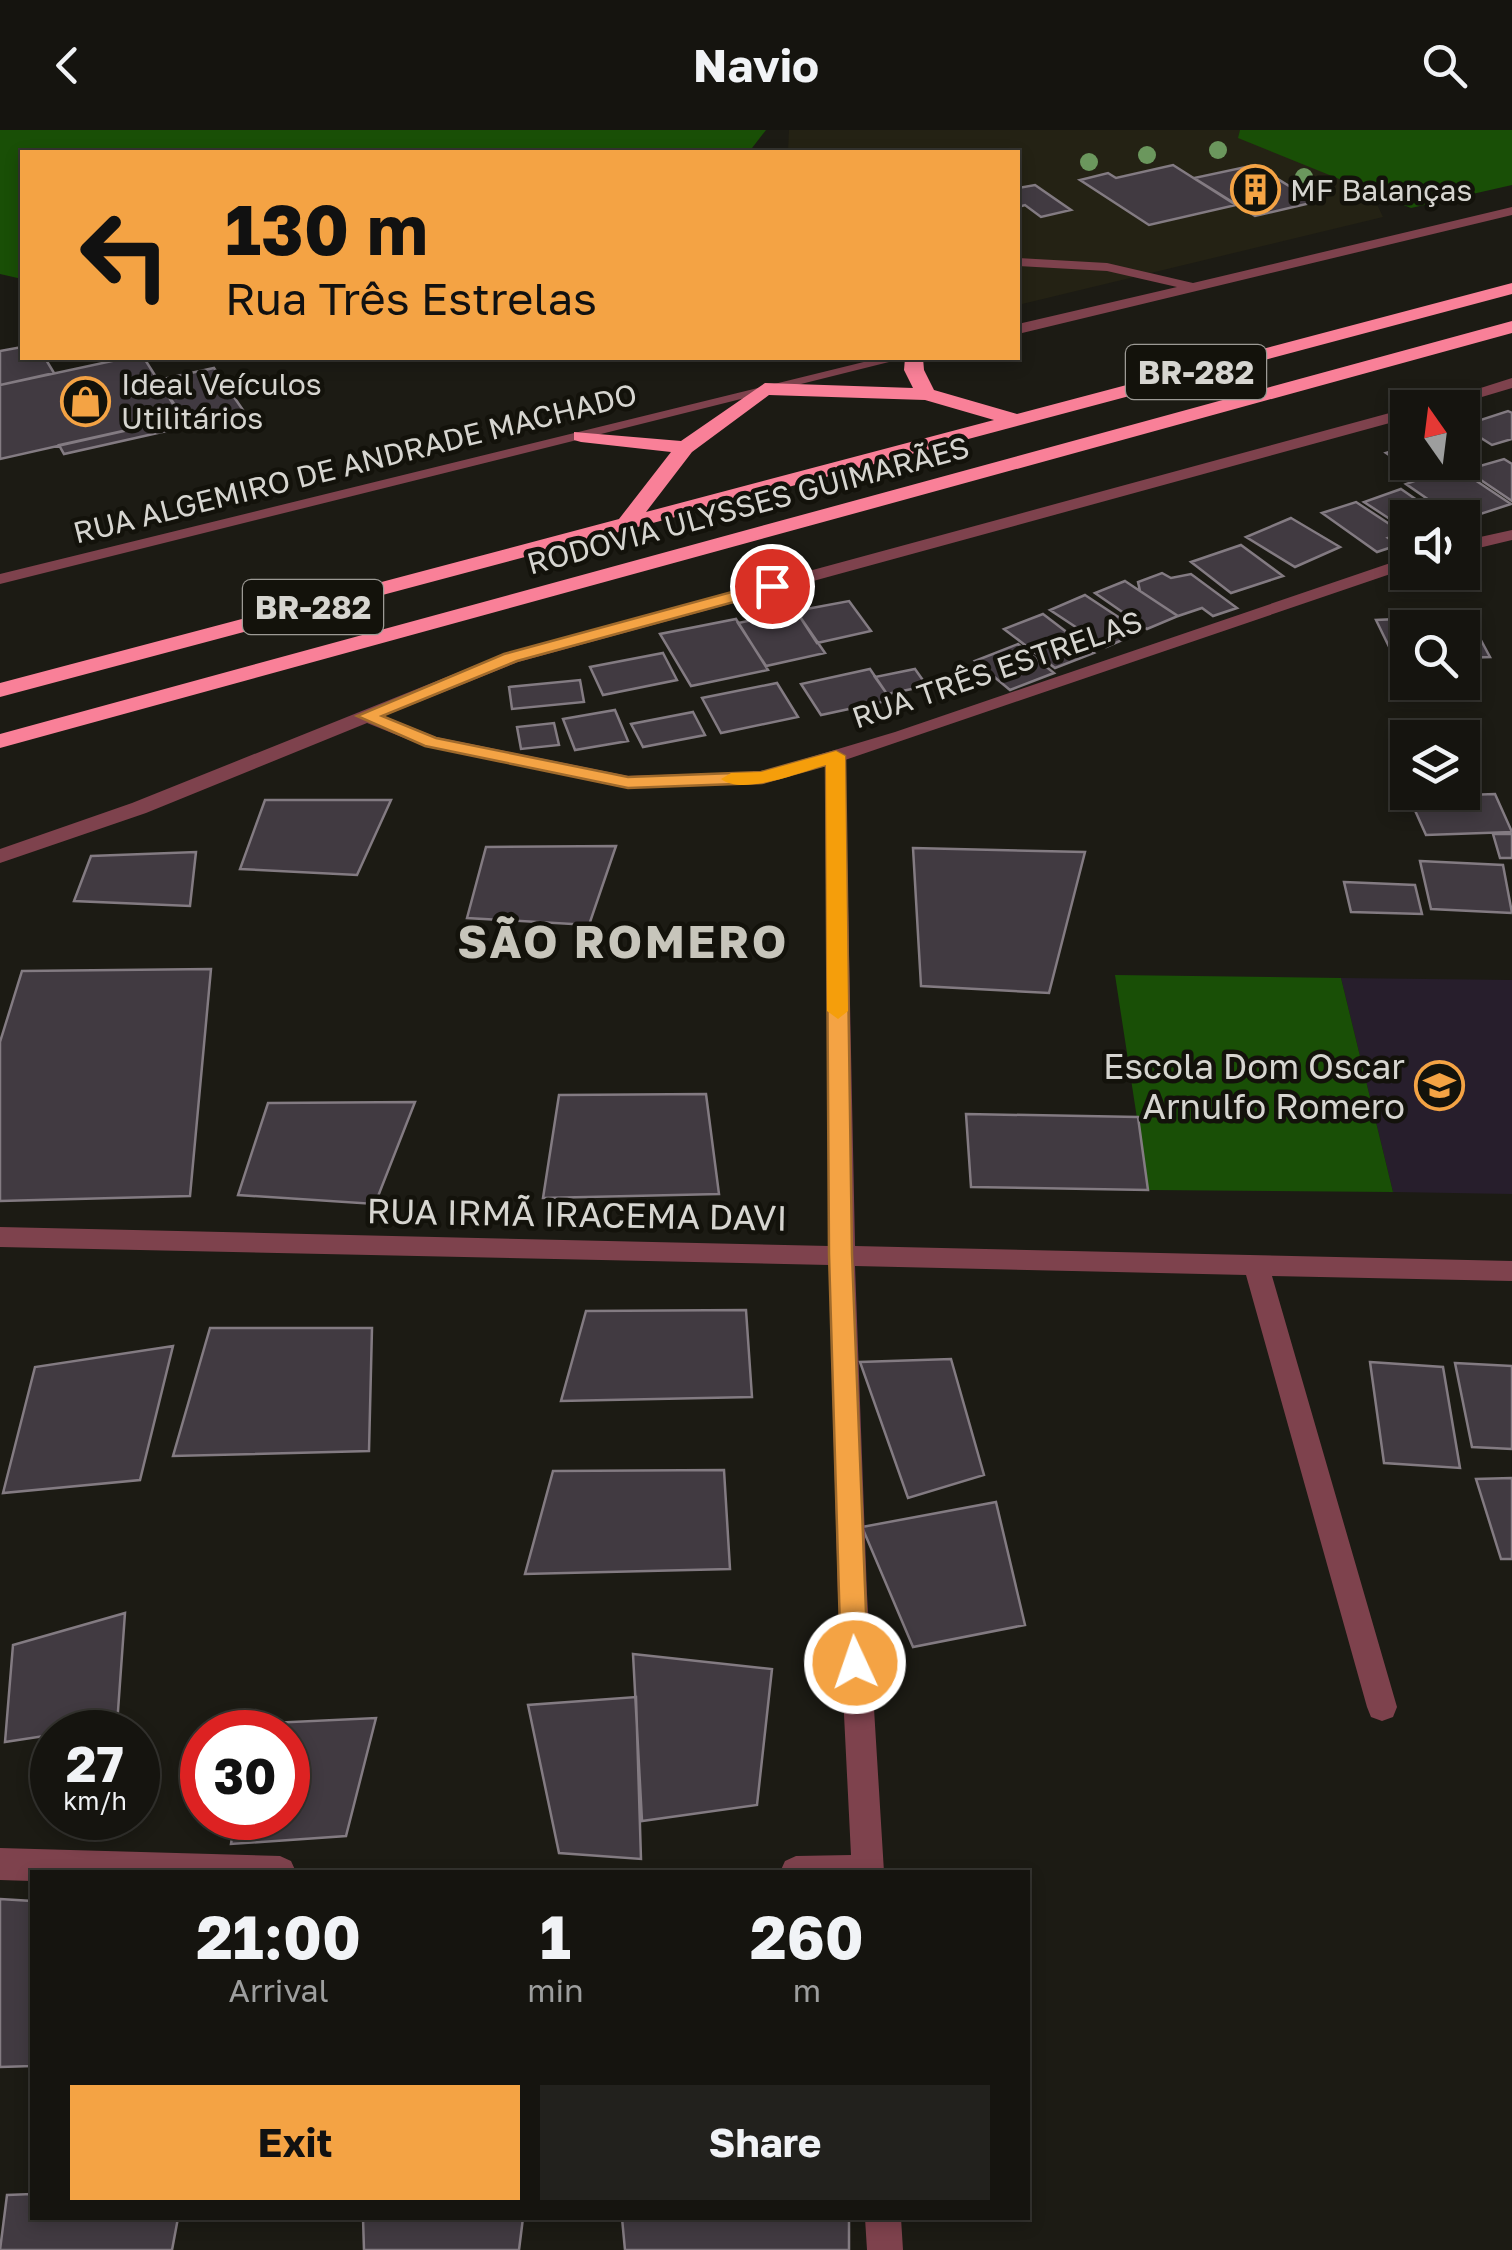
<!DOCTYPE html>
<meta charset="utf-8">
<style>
:root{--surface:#15140f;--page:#22211d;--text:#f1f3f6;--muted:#9d9e9e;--line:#34332f;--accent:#f4a344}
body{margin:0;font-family:"Golos Text",sans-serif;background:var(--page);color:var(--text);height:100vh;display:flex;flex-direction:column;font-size:38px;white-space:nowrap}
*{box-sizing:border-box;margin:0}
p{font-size:32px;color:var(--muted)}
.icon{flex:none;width:55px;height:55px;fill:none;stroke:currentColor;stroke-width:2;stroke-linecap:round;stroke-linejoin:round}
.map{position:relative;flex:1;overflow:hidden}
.sheet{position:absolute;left:30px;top:1740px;width:1000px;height:350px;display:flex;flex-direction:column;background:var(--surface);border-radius:0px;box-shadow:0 5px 15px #0003,0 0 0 2px var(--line)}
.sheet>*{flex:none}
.banner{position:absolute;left:20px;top:20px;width:1000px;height:210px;border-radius:0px;box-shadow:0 5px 15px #0003,0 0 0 2px var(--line);background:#f4a344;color:#111;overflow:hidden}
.needle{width:65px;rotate:346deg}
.buttons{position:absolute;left:1390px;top:260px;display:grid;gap:20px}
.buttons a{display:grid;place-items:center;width:90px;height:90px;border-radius:0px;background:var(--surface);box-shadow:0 5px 15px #0003,0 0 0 2px var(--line);font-size:50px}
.speed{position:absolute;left:30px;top:1580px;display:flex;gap:20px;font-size:50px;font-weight:700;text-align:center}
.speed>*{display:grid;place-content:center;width:130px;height:130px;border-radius:50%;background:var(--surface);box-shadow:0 5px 15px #0003,0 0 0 2px var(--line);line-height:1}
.speed small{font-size:25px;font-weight:400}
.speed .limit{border:15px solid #d22;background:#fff;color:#111}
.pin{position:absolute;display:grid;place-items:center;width:85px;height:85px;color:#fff;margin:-42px;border:5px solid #fff;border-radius:50%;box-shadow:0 2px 10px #0007}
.me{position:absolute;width:110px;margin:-55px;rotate:357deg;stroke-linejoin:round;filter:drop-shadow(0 0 8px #0008)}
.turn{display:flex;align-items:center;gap:35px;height:210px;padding:0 40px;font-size:45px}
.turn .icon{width:130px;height:130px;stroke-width:2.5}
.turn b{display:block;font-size:70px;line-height:85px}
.eta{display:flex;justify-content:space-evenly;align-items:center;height:170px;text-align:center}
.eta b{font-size:60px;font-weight:700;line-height:70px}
.primary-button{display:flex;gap:20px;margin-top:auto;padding:20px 40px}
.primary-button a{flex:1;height:115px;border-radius:0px;background:var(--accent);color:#111;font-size:40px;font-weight:700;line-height:115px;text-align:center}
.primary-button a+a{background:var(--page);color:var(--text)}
header{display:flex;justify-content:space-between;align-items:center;height:130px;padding:0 40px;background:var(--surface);font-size:45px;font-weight:700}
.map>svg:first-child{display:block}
</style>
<header><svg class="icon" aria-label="back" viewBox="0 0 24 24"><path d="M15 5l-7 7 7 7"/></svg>Navio<svg class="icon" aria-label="search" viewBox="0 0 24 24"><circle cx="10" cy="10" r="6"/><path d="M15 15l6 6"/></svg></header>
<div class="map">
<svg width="1512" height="2120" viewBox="0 0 1512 2120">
<rect width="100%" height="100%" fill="#1c1b14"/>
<path fill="#242214" d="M789 0H1342L1383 87 1018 175V22H788Z"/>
<path fill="#271e2c" d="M1341 848 1512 850V1064L1393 1062Z"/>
<path fill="#194f06" d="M0 0H766L749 22H22V149L0 144Z
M1240 0H1512V55L1411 78 1238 8Z
M1115 845 1341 848 1393 1062 1148 1060Z"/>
<path fill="#413a41" stroke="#837b82" stroke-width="2.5" d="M1173 35 1236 75 1149 95 1080 50 1108 43 1116 48Z
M1255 35 1315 72 1255 86 1194 48Z
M1035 55 1071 80 1041 87 1025 75 1018 77V58Z
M22 217V228H45L54 243 0 255V221Z
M126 228H144L182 288 0 329V255Z
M214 238 245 283 189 296 158 250Z
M1508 281 1512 283V309L1492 315 1462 296Z
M182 288 189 296 64 324 59 315Z
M1408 316V332H1448L1511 374 1462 390 1455 388 1406 354 1423 348 1386 323Z
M1504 329 1512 334V371L1466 340Z
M1401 359 1443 388H1408V401L1364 372Z
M1356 372 1403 403 1388 408 1398 415 1377 422 1322 383Z
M1291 388 1340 417 1295 437 1246 407Z
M1241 415 1283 446 1231 463 1191 432Z
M1162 443 1171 448 1191 444 1237 478 1213 486 1202 478 1178 486 1140 461 1138 452Z
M1125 451 1140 461 1178 486 1147 499 1095 463Z
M1085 465 1141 502 1106 517 1050 480Z
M849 471 871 501 817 513 796 481Z
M796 481 825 523 766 536 738 493Z
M1043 484 1094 523 1055 538 1004 499Z
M1468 486 1490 527 1462 528V498H1408V531H1396L1376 490Z
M736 489 768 540 691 556 660 504Z
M1018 514 1054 543 1010 560 975 531Z
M663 523 677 550 603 565 590 537Z
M870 539 891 570 821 585 801 554Z
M915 539 927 556 887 564 875 547Z
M580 550 584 572 512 579 509 557Z
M777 553 798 587 721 603 702 568Z
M615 580 628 611 575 620 563 589Z
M693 582 705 605 643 617 631 594Z
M554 593 559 615 521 619 517 597Z
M1495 664 1512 702 1426 705 1409 667Z
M265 670H391L357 745 240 739Z
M1493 704H1512V728H1500Z
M616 716 589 795 467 788 486 717Z
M913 718 1085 722 1049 863 921 856Z
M196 722 190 776 74 771 91 726Z
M1420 731 1503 735 1512 783 1431 779Z
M1344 752 1415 755 1422 784 1351 782Z
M211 839 190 1066 0 1071V912L22 841Z
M706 964 719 1064 543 1068 559 965Z
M415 972 375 1074 238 1065 268 973Z
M966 984 1138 987 1148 1060 971 1057Z
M746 1180 752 1267 561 1271 586 1181Z
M210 1198H372L369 1321 173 1326Z
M173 1216 140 1350 3 1363 35 1237Z
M951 1229 984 1345 908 1368 860 1232Z
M1370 1232 1443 1237 1460 1338 1384 1333Z
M1455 1233 1512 1236V1319L1472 1317Z
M724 1340 730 1439 525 1444 553 1341Z
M1512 1348V1429H1501L1476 1349Z
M996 1372 1025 1495 913 1517 862 1397Z
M125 1483 117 1595 5 1612 13 1515Z
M633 1524 772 1539 757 1675 642 1691Z
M636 1567 641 1729 559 1723 528 1575Z
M376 1588 346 1706 231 1714 235 1688H288V1602H249L251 1594Z
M0 1769 32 1771V1936L0 1937Z
M32 2064V2088H178L172 2120H0L7 2065Z
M363 2088H523L519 2120H364Z
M622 2088H849V2120H625Z"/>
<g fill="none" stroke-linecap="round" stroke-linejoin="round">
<path fill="#7e424d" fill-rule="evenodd" d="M1512 77V85L1018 204V194L1177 157 1107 141 1018 136V128L1107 133 1193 153Z
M880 228H905L0 454V444Z
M1512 248V258L1445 278H1418Z
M1408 278V288L518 532 384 586 436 607 628 646 761 642 895 602 1408 427V438L845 630 855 1116 1512 1131V1151L1272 1146 1397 1577 1393 1587 1382 1591 1371 1587 1367 1577 1246 1145 855 1136 867 1464 884 1742H780L785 1731 796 1726 851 1725 838 1464 829 1135 0 1117V1097L829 1116 825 636 762 654 628 658 424 616 367 593 146 683 0 733V719L132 673 504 524Z
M1512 400V410L1462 422V411Z
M0 1718 280 1726 291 1731 296 1742H32V1751L0 1750Z
M865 2088H901L903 2120H867Z"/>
<path fill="#f98098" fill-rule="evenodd" d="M1512 153V164L0 567V553L619 389 671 322 581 312 574 310V302L681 311 765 253 913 258 904 240 905 228H923L924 240 934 260 1017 284ZM769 265 925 270 994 290 646 382 692 322Z
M1512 191V203L0 618V604Z"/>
</g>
<g fill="#6b975d">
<circle cx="1218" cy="20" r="9"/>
<circle cx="1147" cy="25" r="9"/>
<circle cx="1089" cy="32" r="9"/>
<circle cx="1304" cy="47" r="9"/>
</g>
<path fill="#f4a344" stroke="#9f6a2c" stroke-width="2.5" d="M772 451 781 456 778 460 517 531 382 586 436 608 628 647 761 642 836 621 845 626 852 1124 868 1533 864 1541 855 1545 845 1541 841 1533 829 1124 826 635 762 653 628 658 425 616 357 586 504 524Z"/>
<path fill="#f59e0b" d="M836 621 845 626 848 881 838 889 827 881 826 635C801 642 743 666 721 649L731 643 761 642Z"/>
<defs>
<symbol id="building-ring" viewBox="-11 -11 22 22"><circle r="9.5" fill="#13120b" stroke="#f4a344" stroke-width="1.5"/><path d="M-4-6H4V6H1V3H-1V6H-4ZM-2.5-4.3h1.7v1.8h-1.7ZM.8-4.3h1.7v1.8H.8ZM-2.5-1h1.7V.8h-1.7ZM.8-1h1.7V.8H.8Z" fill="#f4a344"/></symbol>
<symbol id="shop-ring" viewBox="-11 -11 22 22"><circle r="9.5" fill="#13120b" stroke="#f4a344" stroke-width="1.5"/><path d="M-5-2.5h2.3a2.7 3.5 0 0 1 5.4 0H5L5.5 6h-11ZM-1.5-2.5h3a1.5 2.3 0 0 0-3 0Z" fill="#f4a344"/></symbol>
<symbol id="school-ring" viewBox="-11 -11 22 22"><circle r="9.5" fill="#13120b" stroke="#f4a344" stroke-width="1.5"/><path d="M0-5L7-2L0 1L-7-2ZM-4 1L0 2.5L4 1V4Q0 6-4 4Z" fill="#f4a344"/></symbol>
</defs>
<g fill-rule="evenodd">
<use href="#building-ring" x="1228" y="32" width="55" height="55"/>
<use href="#shop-ring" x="58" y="244" width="55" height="55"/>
<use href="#school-ring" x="1412" y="928" width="55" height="55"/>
</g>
<g text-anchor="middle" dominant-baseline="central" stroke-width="9" stroke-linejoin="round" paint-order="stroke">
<g font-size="30" fill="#d6d5d0" stroke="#13120b" text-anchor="start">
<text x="1290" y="60">MF Balanças</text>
<text x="121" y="254">Ideal Veículos<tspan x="121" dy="34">Utilitários</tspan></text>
</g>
<g font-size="30" fill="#d6d5d0" stroke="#13120b">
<text transform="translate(355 333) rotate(-14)">RUA ALGEMIRO DE ANDRADE MACHADO</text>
<text transform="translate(748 375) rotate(-15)">RODOVIA ULYSSES GUIMARÃES</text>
<text transform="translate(997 539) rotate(-19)">RUA TRÊS ESTRELAS</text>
</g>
<g fill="#13120b" stroke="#9c9a95" stroke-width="2.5">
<rect x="1126" y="215" width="140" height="54" rx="8"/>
<rect x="243" y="450" width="140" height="54" rx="8"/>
</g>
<g font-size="32" font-weight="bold" fill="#d6d5d0">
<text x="1196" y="242">BR-282</text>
<text x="313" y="477">BR-282</text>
</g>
<g font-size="35" fill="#d6d5d0" stroke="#13120b" text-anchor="end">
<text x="1405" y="936">Escola Dom Oscar<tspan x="1405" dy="40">Arnulfo Romero</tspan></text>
</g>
<g font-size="35" fill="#d6d5d0" stroke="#13120b">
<text transform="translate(577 1084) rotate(1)">RUA IRMÃ IRACEMA DAVI</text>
</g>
<g font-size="45" font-weight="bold" letter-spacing="2.5" fill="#c7c5bb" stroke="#13120b">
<text x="623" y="811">SÃO ROMERO</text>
</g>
</g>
</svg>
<div class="buttons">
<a><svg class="needle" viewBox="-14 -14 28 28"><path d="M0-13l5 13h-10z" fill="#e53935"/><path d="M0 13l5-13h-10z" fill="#9d9e9e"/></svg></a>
<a><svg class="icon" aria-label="sound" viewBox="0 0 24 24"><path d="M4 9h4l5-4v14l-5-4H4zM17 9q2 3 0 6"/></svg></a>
<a><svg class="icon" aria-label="search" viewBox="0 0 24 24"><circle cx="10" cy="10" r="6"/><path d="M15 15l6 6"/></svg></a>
<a><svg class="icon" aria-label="layers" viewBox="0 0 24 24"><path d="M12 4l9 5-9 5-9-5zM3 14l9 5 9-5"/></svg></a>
</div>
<div class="speed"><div>27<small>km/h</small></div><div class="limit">30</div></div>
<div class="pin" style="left:772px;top:456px;background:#d93025"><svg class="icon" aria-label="arrive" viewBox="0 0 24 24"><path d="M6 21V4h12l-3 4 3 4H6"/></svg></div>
<svg class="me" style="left:855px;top:1533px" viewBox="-20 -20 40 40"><circle r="17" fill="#f4a344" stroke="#fff" stroke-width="3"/><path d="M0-11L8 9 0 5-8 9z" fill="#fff"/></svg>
<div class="banner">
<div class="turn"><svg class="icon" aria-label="left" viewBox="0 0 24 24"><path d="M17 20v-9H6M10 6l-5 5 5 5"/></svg><div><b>130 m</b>Rua Três Estrelas</div></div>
</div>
<section class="sheet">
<div class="eta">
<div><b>21:00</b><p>Arrival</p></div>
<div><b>1</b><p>min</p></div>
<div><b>260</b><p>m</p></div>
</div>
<div class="primary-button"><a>Exit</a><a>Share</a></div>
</section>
</div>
